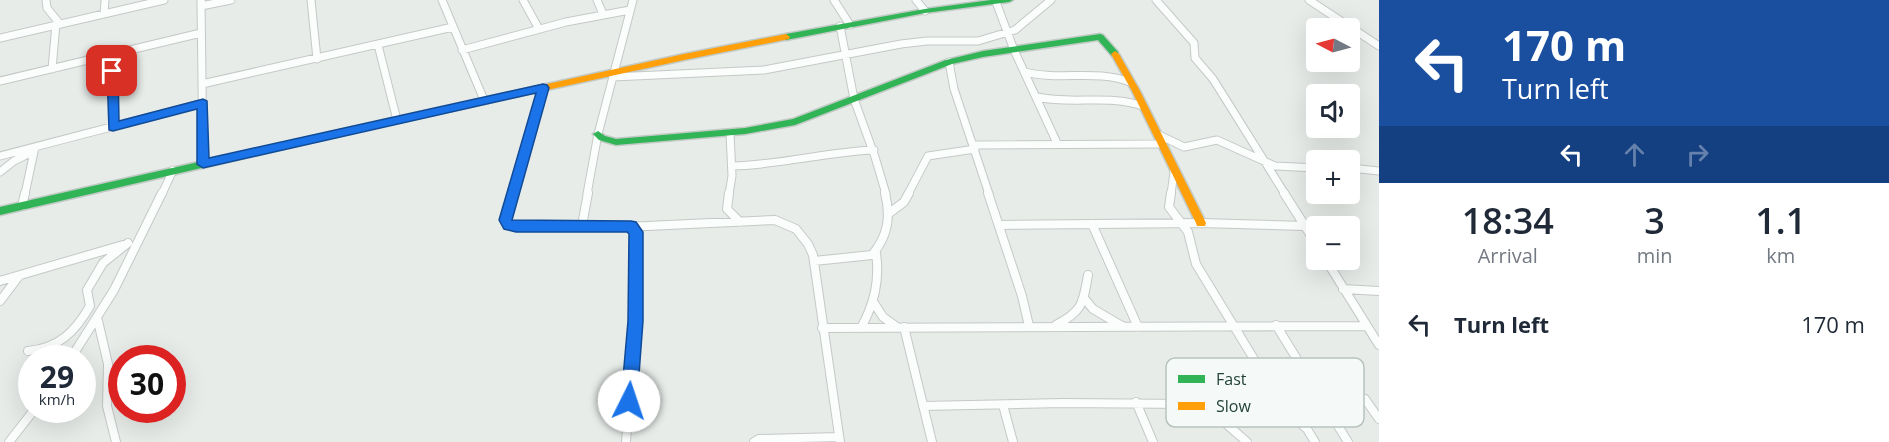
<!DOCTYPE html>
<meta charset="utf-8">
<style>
:root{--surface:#fff;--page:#f2f2f3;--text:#1f2937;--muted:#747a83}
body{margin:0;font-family:"Open Sans",sans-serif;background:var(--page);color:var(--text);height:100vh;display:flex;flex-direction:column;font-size:22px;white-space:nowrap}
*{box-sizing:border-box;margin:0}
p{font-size:20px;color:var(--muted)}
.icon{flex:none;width:33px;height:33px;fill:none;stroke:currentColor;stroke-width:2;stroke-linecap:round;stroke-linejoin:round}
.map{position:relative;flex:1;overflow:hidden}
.drawer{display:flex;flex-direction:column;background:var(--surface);width:510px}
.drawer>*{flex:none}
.guide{background:#1a4fa0;color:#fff;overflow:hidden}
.needle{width:39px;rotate:276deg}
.controls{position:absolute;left:1306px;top:18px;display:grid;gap:12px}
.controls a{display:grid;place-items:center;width:54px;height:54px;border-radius:6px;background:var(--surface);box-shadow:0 6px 24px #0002;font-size:30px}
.speed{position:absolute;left:18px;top:345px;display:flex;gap:12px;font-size:30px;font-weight:700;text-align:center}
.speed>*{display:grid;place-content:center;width:78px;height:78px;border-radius:50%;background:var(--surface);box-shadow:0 6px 24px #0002;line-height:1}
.speed small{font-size:15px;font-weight:400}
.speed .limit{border:9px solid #d22;background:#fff;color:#111}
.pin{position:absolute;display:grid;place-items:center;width:51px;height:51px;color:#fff;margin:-26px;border-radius:12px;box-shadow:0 3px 9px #0006}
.me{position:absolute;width:66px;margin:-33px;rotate:4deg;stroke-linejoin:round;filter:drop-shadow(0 0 4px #0008)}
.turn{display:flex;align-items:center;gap:21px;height:126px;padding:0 24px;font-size:27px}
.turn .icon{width:78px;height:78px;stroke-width:2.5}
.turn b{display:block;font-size:42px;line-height:51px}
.lanes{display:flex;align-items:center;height:57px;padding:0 24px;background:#0003;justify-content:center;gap:30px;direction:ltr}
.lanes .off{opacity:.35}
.eta{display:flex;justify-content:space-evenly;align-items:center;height:102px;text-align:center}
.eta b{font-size:36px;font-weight:600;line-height:42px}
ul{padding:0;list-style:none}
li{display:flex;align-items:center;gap:18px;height:78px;padding:0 24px}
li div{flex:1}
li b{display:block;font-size:22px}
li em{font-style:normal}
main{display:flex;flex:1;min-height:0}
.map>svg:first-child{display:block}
</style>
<main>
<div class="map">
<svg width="1379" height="442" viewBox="0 0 1379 442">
<rect width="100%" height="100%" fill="#e7ece9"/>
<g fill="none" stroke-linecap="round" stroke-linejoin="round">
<defs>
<path id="street-far1" d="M46 0 47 8 60 24
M201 0 203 163
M311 0 317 59
M442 0 484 100
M523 0 539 29
M597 0 603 14
M834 0 850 25
M916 0 925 11
M1156 0 1194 43 1195 58 1213 79 1285 194
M1309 0 1379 46
M996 2 1014 50 1057 143
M201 6 231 0
M104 14 105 0
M840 26 854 99 875 157 886 194
M0 38 164 0
M378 45 397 120
M462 50 566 22 630 10
M113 55V127
M949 62 954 89 989 194
M52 69 56 24
M1025 72C1060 81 1096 69 1130 82
M613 77 764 70 901 44 927 41H978L1015 30 1051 0
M0 81 201 33
M202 84 453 27
M1037 97C1072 105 1108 94 1143 106
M1157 134 1184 147 1217 140 1275 166 1317 168
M973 145 1162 144
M0 156 203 103
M732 166C780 165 826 152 874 150
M1350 168 1379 171
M0 172 14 161 34 151
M25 194 35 147
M162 194 173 170
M513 194 543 88
M587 194 598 134 633 0
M729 194 732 176 730 133
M908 194 928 156 975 149
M1171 194 1174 172"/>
<path id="street" d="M513 193 506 213 507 224 516 227 647 226 775 220 796 229 808 244 813 255 840 442
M729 193 727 209 740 222
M988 193 1022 296 1029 326
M1171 193 1169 207 1188 232 1196 264 1260 369 1276 403 1307 429 1315 442
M1284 193 1317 245
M22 206 25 193
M888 214 904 202 909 193
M1092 224 1138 327
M582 225 588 193
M999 225 1201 223 1305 226
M1326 260 1379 345
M814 261 872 255C888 236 891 217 885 193
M0 281 123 245
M1343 289 1379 291
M1084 298 1093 309 1122 326
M0 301 19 276
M874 303 883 317 897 327
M98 321 108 364 107 406 116 442
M1056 325C1083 311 1083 303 1088 275
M1276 325 1348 442
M904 327 932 442
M822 328 1365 326
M861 328C874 304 880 281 876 253
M28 351C59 348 75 332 90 306L87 290 103 263 128 243
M71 358 114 290 162 193
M1307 376 1365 399 1379 419
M1136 402 1153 442
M1003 405 1013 442
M923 406 1063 403 1190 404 1216 415 1247 442
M9 442 34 410
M626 442 635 321 637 236 631 226
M754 442 759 439 839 437"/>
<path id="fast" d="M991 0H1013L1009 2 925 13 786 40 782 37 786 34 925 9Z
M1100 34 1103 35 1118 52V56H1112L1098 40 983 57 952 64 795 125 745 134 616 145 599 140 593 134 598 131 605 136 616 139 745 128 793 119 946 60 983 51Z
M392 118 395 119 397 121 395 123 0 215V207Z"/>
<path id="slow" d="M786 34 790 37 789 39 684 60 392 124 387 121 392 118 684 54Z
M1115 51 1119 54 1140 91 1206 223 1205 226H1197L1196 223 1132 91 1111 54Z"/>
</defs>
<use href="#street-far1" stroke="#c4c9c6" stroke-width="9"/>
<use href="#street" stroke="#c4c9c6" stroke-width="10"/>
<use href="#fast" stroke="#c2cac6" stroke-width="3"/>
<use href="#slow" stroke="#c2cac6" stroke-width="3"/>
<use href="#street-far1" stroke="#fbfcfc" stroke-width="7"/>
<use href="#street" stroke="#fbfcfc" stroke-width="8"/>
<use href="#fast" fill="#30b455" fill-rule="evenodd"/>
<use href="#slow" fill="#ff9f0a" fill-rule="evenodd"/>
</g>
<path fill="#1a73e8" stroke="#114b97" stroke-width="1.5" d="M112 67 118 71 119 121 203 99 207 101 209 158 543 84 547 85 549 88 512 220 631 221 636 222 643 232V321L637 401 635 406 629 409 623 406 621 401 628 321 629 234 627 232H516L504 229 499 220 536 93 203 168 197 164V109L113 131 109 130 107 71Z"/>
<rect x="1166" y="358" width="198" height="69" rx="9" fill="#f5faf8" stroke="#b6c3be" stroke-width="1.5"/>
<rect x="1178" y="375" width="27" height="8" fill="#30b455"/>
<rect x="1178" y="402" width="27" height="8" fill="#ff9f0a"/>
<g font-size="16" fill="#224238">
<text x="1216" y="385">Fast</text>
<text x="1216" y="412">Slow</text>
</g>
</svg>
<div class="controls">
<a><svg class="needle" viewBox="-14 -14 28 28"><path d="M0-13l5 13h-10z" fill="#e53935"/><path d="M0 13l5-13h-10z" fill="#747a83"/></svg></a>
<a><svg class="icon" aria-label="sound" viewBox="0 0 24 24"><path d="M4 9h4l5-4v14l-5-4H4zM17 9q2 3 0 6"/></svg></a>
<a>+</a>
<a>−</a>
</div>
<div class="speed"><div>29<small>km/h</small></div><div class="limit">30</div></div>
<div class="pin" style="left:112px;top:71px;background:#d93025"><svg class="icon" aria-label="arrive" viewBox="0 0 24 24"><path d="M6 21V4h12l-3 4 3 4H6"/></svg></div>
<svg class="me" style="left:629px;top:401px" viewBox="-20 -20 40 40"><circle r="19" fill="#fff"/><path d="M0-13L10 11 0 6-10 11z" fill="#1a73e8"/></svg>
</div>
<section class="drawer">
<div class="guide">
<div class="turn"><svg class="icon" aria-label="left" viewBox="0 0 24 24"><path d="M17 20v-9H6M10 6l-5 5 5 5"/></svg><div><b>170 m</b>Turn left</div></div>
<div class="lanes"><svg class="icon" aria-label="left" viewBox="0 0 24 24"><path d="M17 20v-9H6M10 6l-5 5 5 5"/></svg><svg class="icon off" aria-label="ahead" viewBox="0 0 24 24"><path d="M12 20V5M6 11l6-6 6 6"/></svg><svg class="icon off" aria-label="right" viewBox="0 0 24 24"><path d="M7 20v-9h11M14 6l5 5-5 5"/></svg></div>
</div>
<div class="eta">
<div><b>18:34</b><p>Arrival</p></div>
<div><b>3</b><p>min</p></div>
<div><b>1.1</b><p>km</p></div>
</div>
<ul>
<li><svg class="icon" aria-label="left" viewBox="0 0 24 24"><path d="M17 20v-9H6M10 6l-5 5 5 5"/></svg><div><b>Turn left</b></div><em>170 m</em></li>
</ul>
</section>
</main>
